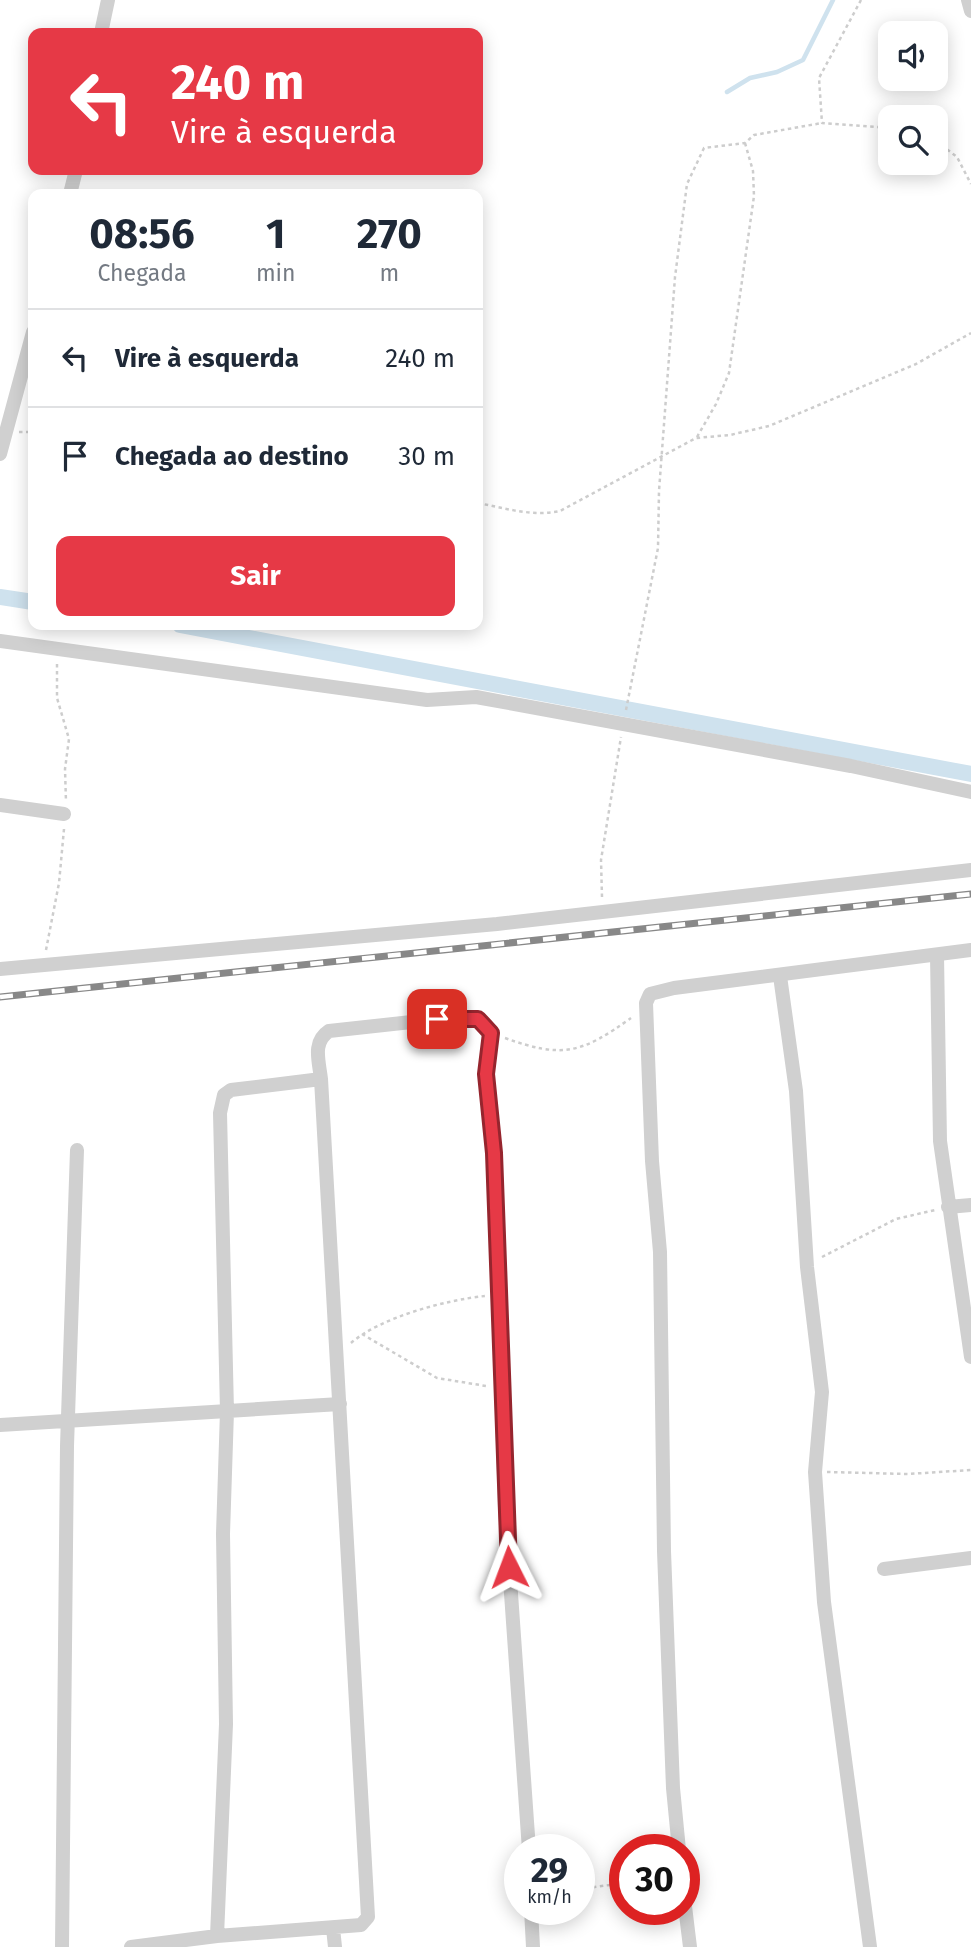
<!DOCTYPE html>
<html lang="pt">
<meta charset="utf-8">
<style>
:root{--surface:#fff;--page:#f2f2f3;--text:#1f2937;--muted:#747a83;--line:#e0e1e3;--accent:#e63946}
body{margin:0;font-family:"Fira Sans",sans-serif;background:var(--page);color:var(--text);height:100vh;display:flex;flex-direction:column;font-size:26px;white-space:nowrap}
*{box-sizing:border-box;margin:0}
p{font-size:23px;color:var(--muted)}
.icon{flex:none;width:38px;height:38px;fill:none;stroke:currentColor;stroke-width:2;stroke-linecap:round;stroke-linejoin:round}
.map{position:relative;flex:1;overflow:hidden}
.details{position:absolute;left:28px;top:189px;width:455px;height:441px;display:flex;flex-direction:column;background:var(--surface);border-radius:14px;box-shadow:0 4px 18px #0003}
.details>*{flex:none}
.top-card{position:absolute;left:28px;top:28px;width:455px;height:147px;border-radius:14px;box-shadow:0 4px 18px #0003;background:#e63946;color:#fff;overflow:hidden}
.controls{position:absolute;left:878px;top:21px;display:grid;gap:14px}
.controls a{display:grid;place-items:center;width:70px;height:70px;border-radius:14px;background:var(--surface);box-shadow:0 4px 18px #0003;font-size:35px}
.speed{position:absolute;left:504px;top:1834px;display:flex;gap:14px;font-size:35px;font-weight:700;text-align:center}
.speed>*{display:grid;place-content:center;width:91px;height:91px;border-radius:50%;background:var(--surface);box-shadow:0 4px 18px #0003;line-height:1}
.speed small{font-size:18px;font-weight:400}
.speed .limit{border:10px solid #d22;background:#fff;color:#111}
.pin{position:absolute;display:grid;place-items:center;width:60px;height:60px;color:#fff;margin:-30px;border-radius:14px;box-shadow:0 4px 10px #0006}
.me{position:absolute;width:77px;margin:-38px;rotate:357deg;stroke-linejoin:round;filter:drop-shadow(0 0 5px #0008)}
.turn{display:flex;align-items:center;gap:24px;height:147px;padding:0 28px;font-size:32px}
.turn .icon{width:91px;height:91px;stroke-width:2.5}
.turn b{display:block;font-size:49px;line-height:60px}
.eta{display:flex;justify-content:space-evenly;align-items:center;height:119px;text-align:center}
.eta b{font-size:42px;font-weight:700;line-height:49px}
.primary-button{display:flex;gap:14px;margin-top:auto;padding:14px 28px}
.primary-button a{flex:1;height:80px;border-radius:14px;background:var(--accent);color:#fff;font-size:28px;font-weight:700;line-height:80px;text-align:center}
ul{padding:0;list-style:none}
li{display:flex;align-items:center;gap:21px;height:98px;padding:0 28px;border-top:2px solid var(--line)}
li div{flex:1}
li b{display:block;font-size:26px}
li em{font-style:normal}
.map>svg:first-child{display:block}
</style>
<div class="map">
<svg width="971" height="1947" viewBox="0 0 971 1947">
<rect width="100%" height="100%" fill="#fff"/>
<g fill="none" stroke-linecap="round" stroke-linejoin="round">
<path stroke="#cfe2ee" stroke-width="4.5" d="M727 92 750 78 777 72 803 60 833 0"/>
<path stroke="#cfe2ee" stroke-width="16" d="M0 597 33 602
M180 625 971 774"/>
<path stroke="#cdcdcd" stroke-width="2.5" stroke-dasharray="3.5 3.5" stroke-linecap="butt" d="M861 0 819 78 822 123 891 128
M936 141 957 157 971 184
M19 432H33
M697 437 716 404 729 373 754 196 753 171 745 143
M478 503C504 508 533 517 560 511L696 438 730 435 769 426 916 364 971 333
M57 664V698L69 739 65 769 66 802
M626 710 658 548 659 491 675 277 687 184 704 148 745 143 754 135 822 123
M602 897 601 860 621 737
M46 950 59 883 64 829
M505 1038C563 1059 582 1053 631 1018
M822 1257 896 1219 935 1210
M362 1334 437 1378 486 1386
M351 1343C381 1317 446 1300 485 1296
M827 1472 908 1474 971 1470
M579 1889 625 1883"/>
<path stroke="#d0d0d0" stroke-width="14" d="M968 0 971 11
M101 33 108 0
M70 194 76 170
M0 454 33 332
M0 641 427 700 476 697 851 766 971 792
M0 805 64 814
M937 955 940 1141 971 1357
M0 969 497 924 971 870
M780 976 796 1091 807 1267 822 1392 815 1472 824 1602 870 1947
M948 1207 971 1205
M0 1425 340 1404
M884 1569 971 1558
M679 1850 673 1788 664 1551 660 1252 652 1161 646 1003 650 994 674 988 971 950
M684 1898 690 1947
M531 1909 533 1947
M333 1928 335 1947
M217 1936 226 1724 223 1534 227 1411 220 1113 224 1095 231 1090 321 1079C319 1061 312 1042 329 1031L457 1017 478 1019 491 1033 487 1074 494 1153 505 1508 529 1850
M62 1947 67 1446 77 1150
M131 1947 217 1936 361 1925 368 1917 321 1079"/>
<defs>
<path id="rail" d="M0 997 971 894"/>
</defs>
<use href="#rail" stroke="#888" stroke-width="7"/>
<use href="#rail" stroke="#fff" stroke-width="4.5" stroke-dasharray="13" stroke-linecap="butt"/>
</g>
<g fill="none" stroke-linecap="round" stroke-linejoin="round">
<defs>
<path id="route" d="M437 1019H478L491 1033 486 1074 494 1153 509 1567"/>
</defs>
<use href="#route" stroke="#96252e" stroke-width="18"/>
<use href="#route" stroke="#e63946" stroke-width="12"/>
</g>
</svg>
<div class="controls">
<a><svg class="icon" aria-label="sound" viewBox="0 0 24 24"><path d="M4 9h4l5-4v14l-5-4H4zM17 9q2 3 0 6"/></svg></a>
<a><svg class="icon" aria-label="search" viewBox="0 0 24 24"><circle cx="10" cy="10" r="6"/><path d="M15 15l6 6"/></svg></a>
</div>
<div class="speed"><div>29<small>km/h</small></div><div class="limit">30</div></div>
<div class="pin" style="left:437px;top:1019px;background:#d93025"><svg class="icon" aria-label="arrive" viewBox="0 0 24 24"><path d="M6 21V4h12l-3 4 3 4H6"/></svg></div>
<svg class="me" style="left:509px;top:1567px" viewBox="-20 -20 40 40"><path d="M0-17L14 15 0 8-14 15z" fill="#e63946" stroke="#fff" stroke-width="4"/></svg>
<div class="top-card">
<div class="turn"><svg class="icon" aria-label="left" viewBox="0 0 24 24"><path d="M17 20v-9H6M10 6l-5 5 5 5"/></svg><div><b>240 m</b>Vire à esquerda</div></div>
</div>
<section class="details">
<div class="eta">
<div><b>08:56</b><p>Chegada</p></div>
<div><b>1</b><p>min</p></div>
<div><b>270</b><p>m</p></div>
</div>
<ul>
<li><svg class="icon" aria-label="left" viewBox="0 0 24 24"><path d="M17 20v-9H6M10 6l-5 5 5 5"/></svg><div><b>Vire à esquerda</b></div><em>240 m</em></li>
<li><svg class="icon" aria-label="arrive" viewBox="0 0 24 24"><path d="M6 21V4h12l-3 4 3 4H6"/></svg><div><b>Chegada ao destino</b></div><em>30 m</em></li>
</ul>
<div class="primary-button"><a>Sair</a></div>
</section>
</div>
